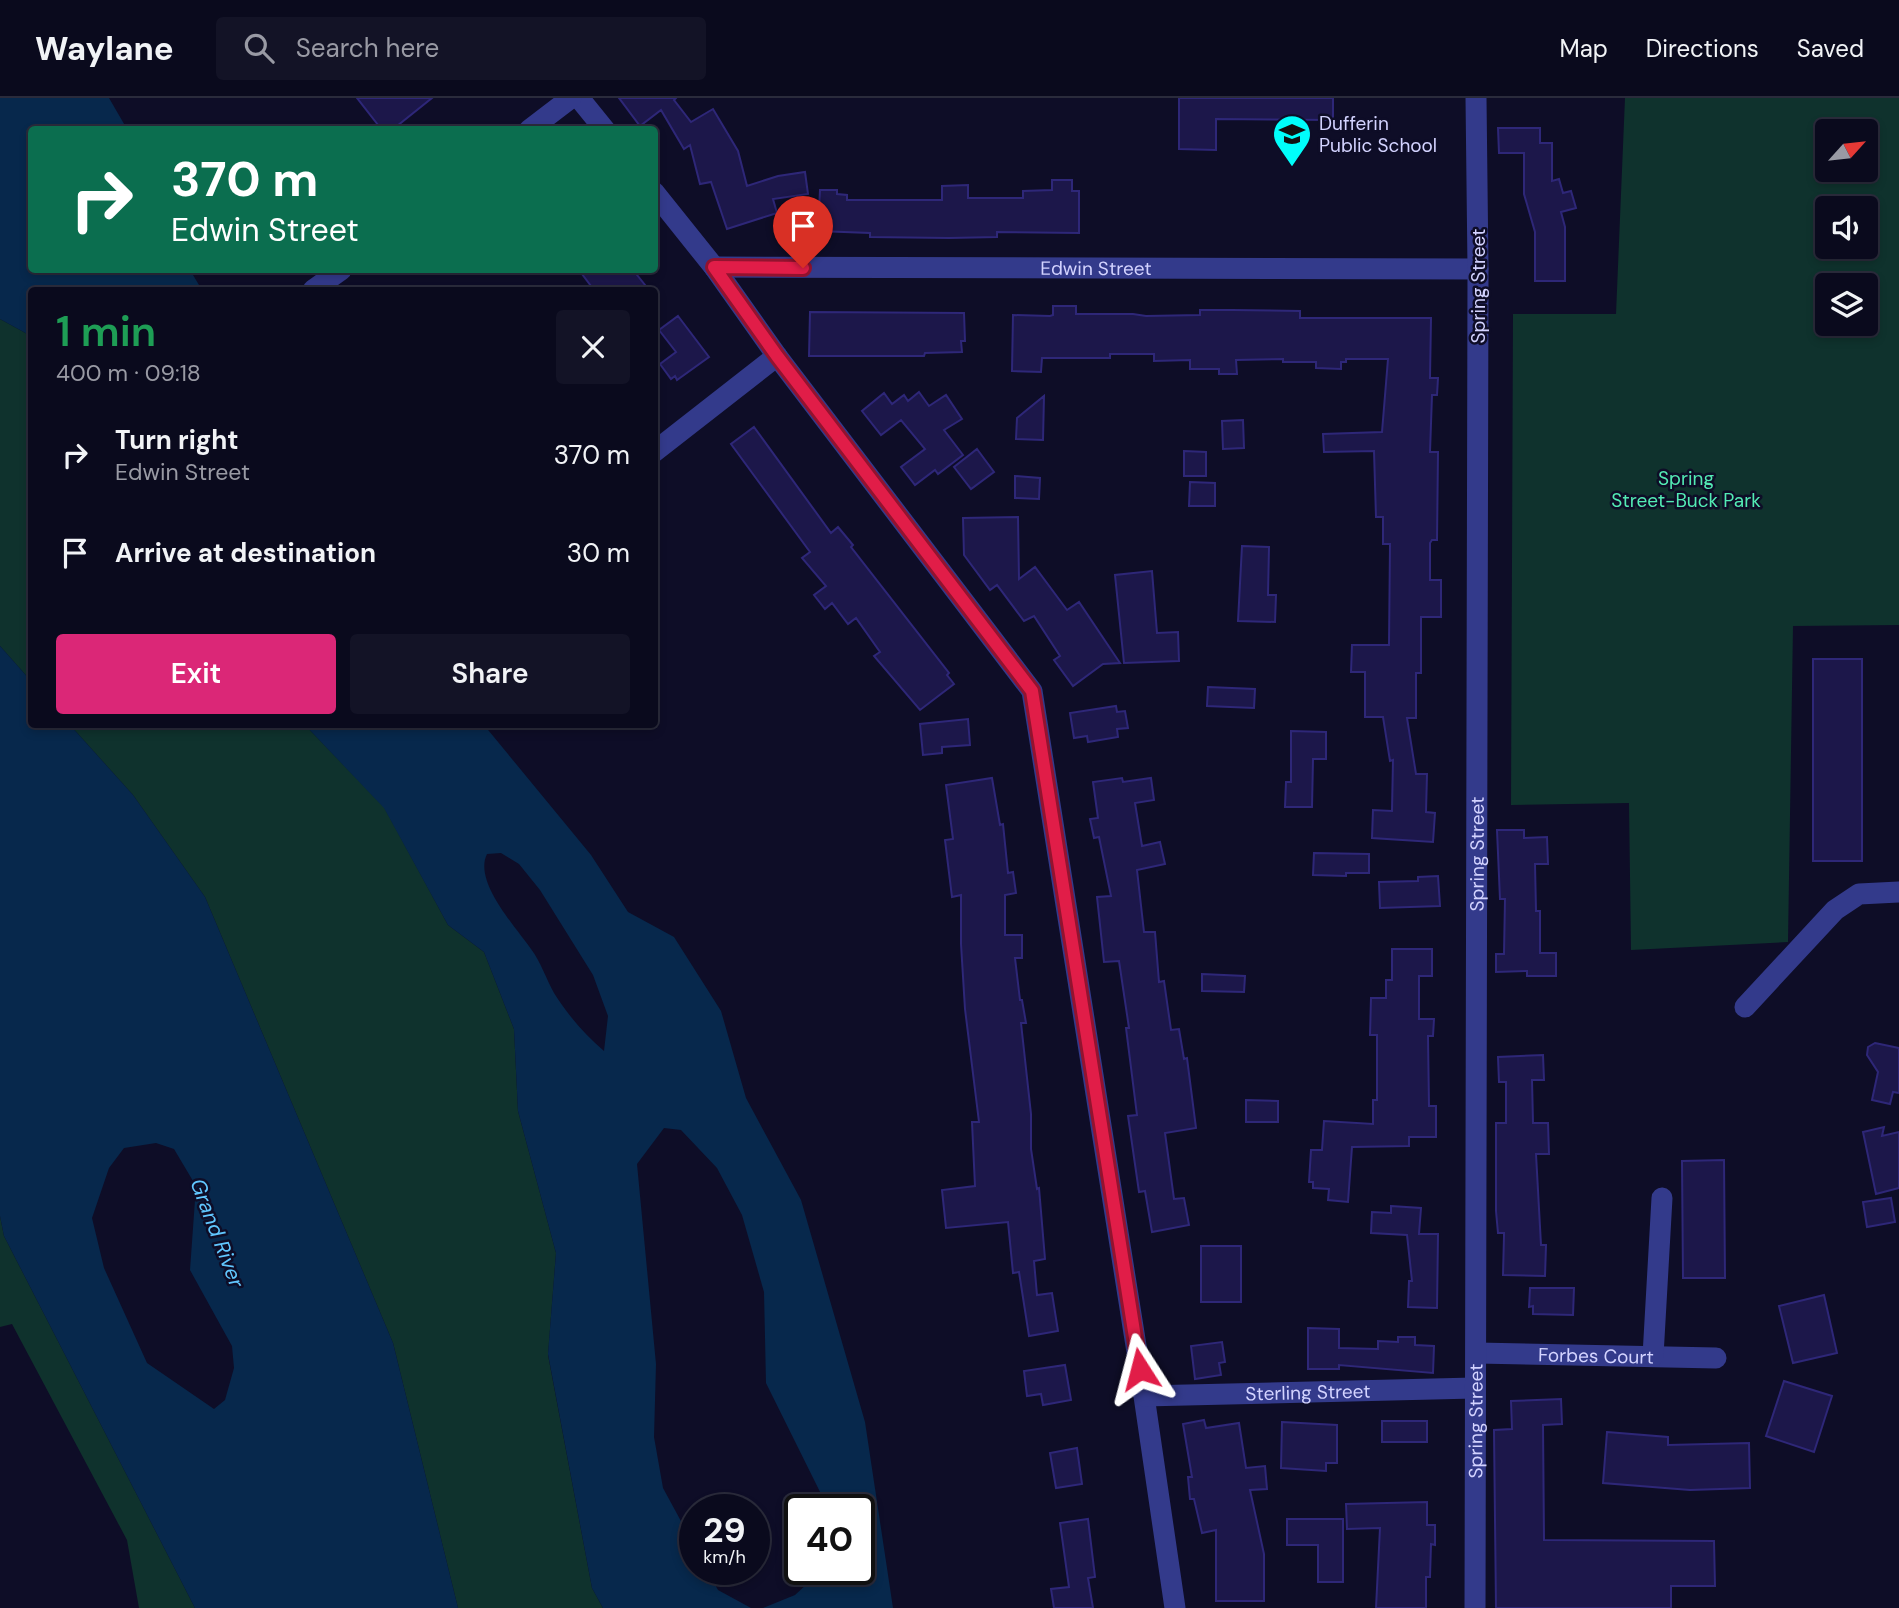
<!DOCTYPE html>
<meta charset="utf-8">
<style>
:root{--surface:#0a0a1d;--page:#131326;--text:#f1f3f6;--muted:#999aa4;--line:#2a2b3b;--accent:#db2777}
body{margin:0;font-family:"DM Sans",sans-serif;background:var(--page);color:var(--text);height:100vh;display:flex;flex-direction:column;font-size:26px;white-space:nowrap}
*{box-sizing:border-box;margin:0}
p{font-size:23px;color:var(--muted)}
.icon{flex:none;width:38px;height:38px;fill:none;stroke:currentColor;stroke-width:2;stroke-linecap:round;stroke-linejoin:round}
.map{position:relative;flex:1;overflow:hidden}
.side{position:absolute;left:28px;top:189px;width:630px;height:441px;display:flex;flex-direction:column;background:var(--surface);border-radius:7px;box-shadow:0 4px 10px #0003,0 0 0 2px var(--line)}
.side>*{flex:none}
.hud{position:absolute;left:28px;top:28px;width:630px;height:147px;border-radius:7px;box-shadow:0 4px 10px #0003,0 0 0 2px var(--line);background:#0b6e4f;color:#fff;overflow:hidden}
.needle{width:46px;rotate:63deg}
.buttons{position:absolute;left:1815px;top:21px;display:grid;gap:14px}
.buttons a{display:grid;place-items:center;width:63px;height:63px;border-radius:7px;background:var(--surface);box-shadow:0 4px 10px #0003,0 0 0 2px var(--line);font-size:35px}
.speed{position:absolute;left:679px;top:1396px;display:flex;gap:14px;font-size:35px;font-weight:700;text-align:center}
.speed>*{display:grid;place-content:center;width:91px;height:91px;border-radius:50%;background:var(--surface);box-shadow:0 4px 10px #0003,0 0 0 2px var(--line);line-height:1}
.speed small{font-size:18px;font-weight:400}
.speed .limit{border:4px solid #111;border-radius:10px;background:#fff;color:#111}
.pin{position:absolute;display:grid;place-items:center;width:60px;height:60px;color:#fff;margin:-72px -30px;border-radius:50% 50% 50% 0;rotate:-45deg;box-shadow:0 0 7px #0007}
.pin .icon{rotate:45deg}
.me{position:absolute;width:77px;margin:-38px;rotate:351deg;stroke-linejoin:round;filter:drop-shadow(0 0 5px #0008)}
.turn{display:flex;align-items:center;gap:24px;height:147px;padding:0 28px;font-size:32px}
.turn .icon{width:91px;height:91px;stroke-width:2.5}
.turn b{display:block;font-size:49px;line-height:60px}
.round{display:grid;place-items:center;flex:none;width:74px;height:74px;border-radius:7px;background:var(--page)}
.summary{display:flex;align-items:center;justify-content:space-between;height:119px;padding:0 28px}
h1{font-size:42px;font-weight:600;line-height:52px;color:#1e9e55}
.button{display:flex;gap:14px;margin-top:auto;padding:14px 28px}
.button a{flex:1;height:80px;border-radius:7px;background:var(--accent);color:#fff;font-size:28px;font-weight:600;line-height:80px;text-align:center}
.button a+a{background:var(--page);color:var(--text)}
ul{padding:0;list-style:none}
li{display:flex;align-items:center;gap:21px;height:98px;padding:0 28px}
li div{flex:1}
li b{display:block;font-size:26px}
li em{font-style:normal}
header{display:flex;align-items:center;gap:42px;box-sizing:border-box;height:98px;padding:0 35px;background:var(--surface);border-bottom:2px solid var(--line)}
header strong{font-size:33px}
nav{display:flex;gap:38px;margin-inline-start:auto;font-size:24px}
.search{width:490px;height:63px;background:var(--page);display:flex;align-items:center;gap:18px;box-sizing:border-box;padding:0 24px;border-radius:7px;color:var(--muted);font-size:26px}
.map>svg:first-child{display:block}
</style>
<header>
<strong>Waylane</strong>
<div class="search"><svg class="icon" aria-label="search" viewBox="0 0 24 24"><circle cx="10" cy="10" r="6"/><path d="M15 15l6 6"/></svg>Search here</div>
<nav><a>Map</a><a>Directions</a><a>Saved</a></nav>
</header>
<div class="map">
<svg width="1899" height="1510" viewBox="0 0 1899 1510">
<rect width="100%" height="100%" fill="#0e0d27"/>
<path fill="#0f322d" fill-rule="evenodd" d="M1625 0H1899V527L1793 528 1788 844 1631 852 1629 705 1511 707 1513 216H1616ZM1827 33H1866V72H1827ZM1827 110H1866V149H1827ZM1827 187H1866V226H1827Z
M0 221 31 238V583L0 548Z
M70 627H305L384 709 448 827 484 854 514 931 518 1013 556 1155 548 1257 592 1490 603 1510H458L393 1245 205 799 133 697Z
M0 1118 4 1138 195 1510H139L127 1442 12 1226 0 1229Z"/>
<path fill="#07284c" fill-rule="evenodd" d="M0 0H109L127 31 32 32V172H190L202 192H32L31 238 0 221Z
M0 548 31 583 32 626 70 627 133 697 205 799 393 1245 458 1510H195L4 1138 0 1118ZM156 1045 174 1051 196 1088 190 1172 232 1248 234 1270 225 1302 214 1311 147 1265 104 1170 92 1120 109 1070 124 1050Z
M305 627H484L591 757 628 814 674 839 721 913 746 1000 801 1102 865 1324 893 1510H763L795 1497 822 1472H859V1412H826V1406L766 1285 764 1194 742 1117 717 1070 681 1032 664 1030 637 1066 656 1266 654 1339 663 1390 695 1449V1472H707L718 1492 751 1510H603L592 1490 548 1256 556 1155 518 1013 514 931 484 854 448 827 384 710ZM501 755 519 766 540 792 593 877 608 918 604 953C585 937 567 916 554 895 546 881 541 864 531 851 517 830 473 784 487 756Z"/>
<path fill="#1c174a" stroke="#2e2778" stroke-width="2" d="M357 0H432L392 32H382Z
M619 0H676L674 2 691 24 713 11 738 53 747 88 778 78 805 74 808 96 773 101 777 115 727 131 711 84 700 86 690 47 684 51 661 12 640 28Z
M1179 0H1333V22L1216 21V52L1179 51Z
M1498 30H1540V45H1552V83L1559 81 1563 95 1571 93 1576 110 1561 114 1565 129V183H1535V134L1524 96V55H1499Z
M1052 82H1072V93H1079V135L997 134V139L949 140 870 139V135L818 133 820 92H837V96L847 97V102H942V88L968 87V100H1023V93L1052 92Z
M579 172H633L649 192H594Z
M1053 208H1076V216H1133L1146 218 1200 217V212H1232L1300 213V220H1431L1430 280H1438L1437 297H1432L1430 354H1438L1437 442H1432L1430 445V482H1441V519H1421V575H1416V620H1407L1416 676H1427L1426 714 1435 715 1433 744 1372 740 1373 712 1392 713 1393 662 1390 663 1383 619H1365V574H1351L1352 547H1389L1390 446H1383V419H1376L1374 353 1324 354 1323 336 1382 334 1388 261H1346V264H1341V271L1316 270V264H1283V261L1236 262 1237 276H1219V271H1190V262L1154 263V256H1110V260H1042L1041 274 1012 273 1013 217 1050 218 1053 217Z
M810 214 964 215 965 243H961L962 254 925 255 924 258H809Z
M678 218 709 259 677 282 675 278 671 281 660 266 676 254 659 232Z
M919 294 929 308 946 297 962 321 944 332 963 357 938 376 935 372 915 387 901 369 925 351 901 322 881 337 862 313 884 295 892 306 904 297 908 303Z
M1044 298 1043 342 1016 341 1017 320Z
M1243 322 1244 350 1223 351 1222 323Z
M754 329 831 435 838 429 853 447 851 449 949 575 947 577 954 586 920 612 874 558 880 554 856 520 848 526 832 505 825 511 814 497 826 488 802 460 810 454 731 346Z
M977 351 994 374 971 391 954 369Z
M1184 353 1206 354V378H1184Z
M1015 378 1040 380 1039 401 1015 400Z
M1190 384 1215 385V408H1189Z
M1018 419 1019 481 1035 469 1067 512 1079 504 1120 565 1103 566 1073 588 1054 562 1060 558 1034 518 1024 523 997 487 990 492 964 457 963 420Z
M1242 448 1269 449 1268 497H1276L1275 524 1238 523Z
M1152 473 1157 535 1178 534 1179 563 1124 565 1115 477Z
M1813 561H1862V763H1813Z
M1208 589 1255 591 1254 610 1207 608Z
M1116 608 1117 614 1125 613 1128 630 1117 631 1118 639 1088 644 1087 638 1074 640 1070 615Z
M968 621 970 647 942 649V655L923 657 920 626Z
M1291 633 1326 634V661H1313L1312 709H1285L1286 684H1291Z
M992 680 1000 727 1003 726 1008 775 1013 774 1016 795 1005 797V837H1022V860H1015L1020 902H1022L1026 925H1021L1031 1016V1051L1037 1091 1039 1090 1045 1161 1034 1163 1037 1197 1052 1195 1058 1233 1029 1238 1019 1174 1013 1175 1008 1124 946 1130 942 1092 975 1088 972 1024H979L965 911 961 846V797L952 799 945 742 953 741 946 687Z
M1122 680 1123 684 1151 680 1154 702 1135 705 1142 748 1160 744 1165 766 1137 772 1144 834H1155L1159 884 1164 883 1171 932 1179 931 1184 961 1187 960 1196 1030 1165 1035 1174 1101 1184 1100 1189 1127 1152 1134 1145 1093 1139 1094 1128 1018 1137 1017 1126 930H1129L1119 863 1104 864 1097 799 1111 798 1099 739 1094 740 1090 721 1098 720 1093 684Z
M1497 732H1524V740L1547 739 1548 766H1535L1536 813H1540V855H1556V878H1527V873L1496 874V856H1504L1505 801H1500Z
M1314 755 1369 756V775H1346V778L1313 777Z
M1438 778 1440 808 1380 810 1379 784 1418 783V779Z
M1392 851H1432V878H1419V921H1434L1433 938H1428L1429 1008H1436V1039H1409V1048L1352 1049 1348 1104 1328 1102 1329 1091 1313 1090V1084H1309L1311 1052H1322L1324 1023 1373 1026V1002H1377V937H1370L1371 900H1386V882H1392Z
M1202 876 1245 878 1244 894 1202 893Z
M1875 945 1899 950V995L1893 994 1890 1006 1872 1002 1878 974 1867 957 1868 949Z
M1543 957 1544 982H1532L1533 1025H1548L1549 1056H1536L1541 1147H1546L1545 1178 1503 1177 1504 1138V1135H1498L1496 1113V1025H1506V984H1499L1498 959Z
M1246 1002 1278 1003V1024H1246Z
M1884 1029 1882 1038 1899 1034V1090L1876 1096 1863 1034Z
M1724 1062 1725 1180H1683L1682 1063Z
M1891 1100 1895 1124 1867 1129 1863 1104Z
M1391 1108 1421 1110 1419 1136H1438L1437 1210 1408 1209 1409 1183H1412L1407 1137 1371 1135 1372 1114 1391 1115Z
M1201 1148H1241V1204H1201Z
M1530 1190H1574L1573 1217 1533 1216V1208L1529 1209Z
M1824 1197 1837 1255 1793 1265 1779 1208Z
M1308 1230 1339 1231V1250L1378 1251V1243L1398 1244V1239H1415V1247L1434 1248 1433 1275 1339 1267V1271H1308Z
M1222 1244 1225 1264 1219 1265 1221 1277 1195 1281 1191 1248Z
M1065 1267 1071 1302 1043 1307 1041 1296 1027 1298 1024 1273Z
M1784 1283 1832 1298 1814 1354 1766 1338Z
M1561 1301 1562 1326 1543 1327 1544 1442 1714 1443 1715 1488H1671V1510H1496L1494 1332 1512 1331 1511 1303Z
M1204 1322 1206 1330 1239 1325 1246 1370 1265 1368 1267 1391 1250 1392 1264 1456V1503H1216V1432L1202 1435 1194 1401H1190L1188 1379H1192L1183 1326Z
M1382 1323H1427V1344H1382Z
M1282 1324 1337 1327V1365H1326V1373L1281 1370Z
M1607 1334 1668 1339V1347L1749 1345 1750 1390 1690 1392 1603 1385Z
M1077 1350 1082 1386 1056 1390 1050 1355Z
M1427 1404V1427H1435V1447L1431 1446 1430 1479H1426V1510H1376L1380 1430 1347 1431 1346 1406Z
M1088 1421 1095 1479 1088 1480 1093 1510H1054L1051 1491 1069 1489 1060 1425Z
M1287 1421H1343V1484H1318V1447H1287Z"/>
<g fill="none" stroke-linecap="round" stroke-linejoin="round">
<g stroke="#333a8b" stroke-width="21">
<path d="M579 0 605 32"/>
<path d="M529 32 571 0"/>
<path d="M654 94 714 169 777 258 1032 593 1144 1298 1175 1510"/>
<path id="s1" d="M714 169 1478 171"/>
<path d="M313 192 341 172"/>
<path d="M654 354 777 258"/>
<path d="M1745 909 1835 812 1859 796 1899 794"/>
<path id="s2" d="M1477 1255 1716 1260"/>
<path d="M1653 1258 1662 1100"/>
<path id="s3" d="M1144 1298 1474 1290"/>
<path id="s4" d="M1475 1510 1478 171 1476 0"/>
</g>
</g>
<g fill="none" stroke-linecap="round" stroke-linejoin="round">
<defs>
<path id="route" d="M803 170 714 169 777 258 1032 593 1140 1271"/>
</defs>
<use href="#route" stroke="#92132f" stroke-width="18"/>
<use href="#route" stroke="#e11d48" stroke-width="12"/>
</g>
<defs>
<symbol id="school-pin" viewBox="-11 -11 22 30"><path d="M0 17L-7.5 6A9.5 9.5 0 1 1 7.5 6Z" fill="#00fefb" stroke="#0e0d27"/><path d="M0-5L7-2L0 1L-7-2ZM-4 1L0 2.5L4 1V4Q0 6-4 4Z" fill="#111"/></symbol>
</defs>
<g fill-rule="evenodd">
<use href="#school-pin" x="1270" y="14" width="44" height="60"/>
</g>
<g text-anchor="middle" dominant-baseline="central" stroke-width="5" stroke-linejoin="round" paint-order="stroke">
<g font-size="19" fill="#d3d3ff" stroke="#0e0d27" text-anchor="start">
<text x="1319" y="25">Dufferin<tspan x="1319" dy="22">Public School</tspan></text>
</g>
<g font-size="19" fill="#d3d3ff" stroke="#0e0d27">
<text stroke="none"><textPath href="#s1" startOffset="382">Edwin Street</textPath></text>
<text transform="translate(1478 188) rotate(-90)">Spring Street</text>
<text stroke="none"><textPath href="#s4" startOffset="754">Spring Street</textPath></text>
<text stroke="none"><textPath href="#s2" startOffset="119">Forbes Court</textPath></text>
<text stroke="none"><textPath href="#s3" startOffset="164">Sterling Street</textPath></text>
<text stroke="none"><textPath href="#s4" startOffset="187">Spring Street</textPath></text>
</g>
<g font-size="19" fill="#53ebb4" stroke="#0e0d27">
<text x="1686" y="380">Spring<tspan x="1686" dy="22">Street-Buck Park</tspan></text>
</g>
<g font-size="21" font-style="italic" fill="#61c7ff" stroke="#0e0d27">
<text transform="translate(217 1135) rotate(69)">Grand River</text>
</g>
</g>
</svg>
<div class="buttons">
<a><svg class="needle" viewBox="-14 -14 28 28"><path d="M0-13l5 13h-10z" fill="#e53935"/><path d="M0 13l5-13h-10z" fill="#999aa4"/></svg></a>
<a><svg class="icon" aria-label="sound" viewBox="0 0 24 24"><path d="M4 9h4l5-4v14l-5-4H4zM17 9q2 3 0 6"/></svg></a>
<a><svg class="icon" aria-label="layers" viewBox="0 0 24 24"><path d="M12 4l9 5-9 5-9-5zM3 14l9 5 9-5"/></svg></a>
</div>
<div class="speed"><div>29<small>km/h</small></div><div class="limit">40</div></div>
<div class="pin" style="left:803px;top:170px;background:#d93025"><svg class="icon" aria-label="arrive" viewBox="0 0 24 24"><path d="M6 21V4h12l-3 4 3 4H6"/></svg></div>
<svg class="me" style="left:1140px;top:1271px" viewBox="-20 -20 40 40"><path d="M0-17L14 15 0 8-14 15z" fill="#e11d48" stroke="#fff" stroke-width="4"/></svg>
<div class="hud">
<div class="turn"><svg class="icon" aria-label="right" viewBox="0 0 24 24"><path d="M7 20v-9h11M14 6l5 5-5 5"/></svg><div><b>370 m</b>Edwin Street</div></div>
</div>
<section class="side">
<div class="summary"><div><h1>1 min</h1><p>400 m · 09:18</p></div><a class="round"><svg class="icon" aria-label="close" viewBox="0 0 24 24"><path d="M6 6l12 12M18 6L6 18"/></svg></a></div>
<ul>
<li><svg class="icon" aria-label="right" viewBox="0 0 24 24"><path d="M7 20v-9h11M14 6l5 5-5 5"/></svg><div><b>Turn right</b><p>Edwin Street</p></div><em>370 m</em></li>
<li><svg class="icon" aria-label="arrive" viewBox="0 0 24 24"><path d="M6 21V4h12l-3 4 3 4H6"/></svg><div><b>Arrive at destination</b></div><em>30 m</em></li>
</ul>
<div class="button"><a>Exit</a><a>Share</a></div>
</section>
</div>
